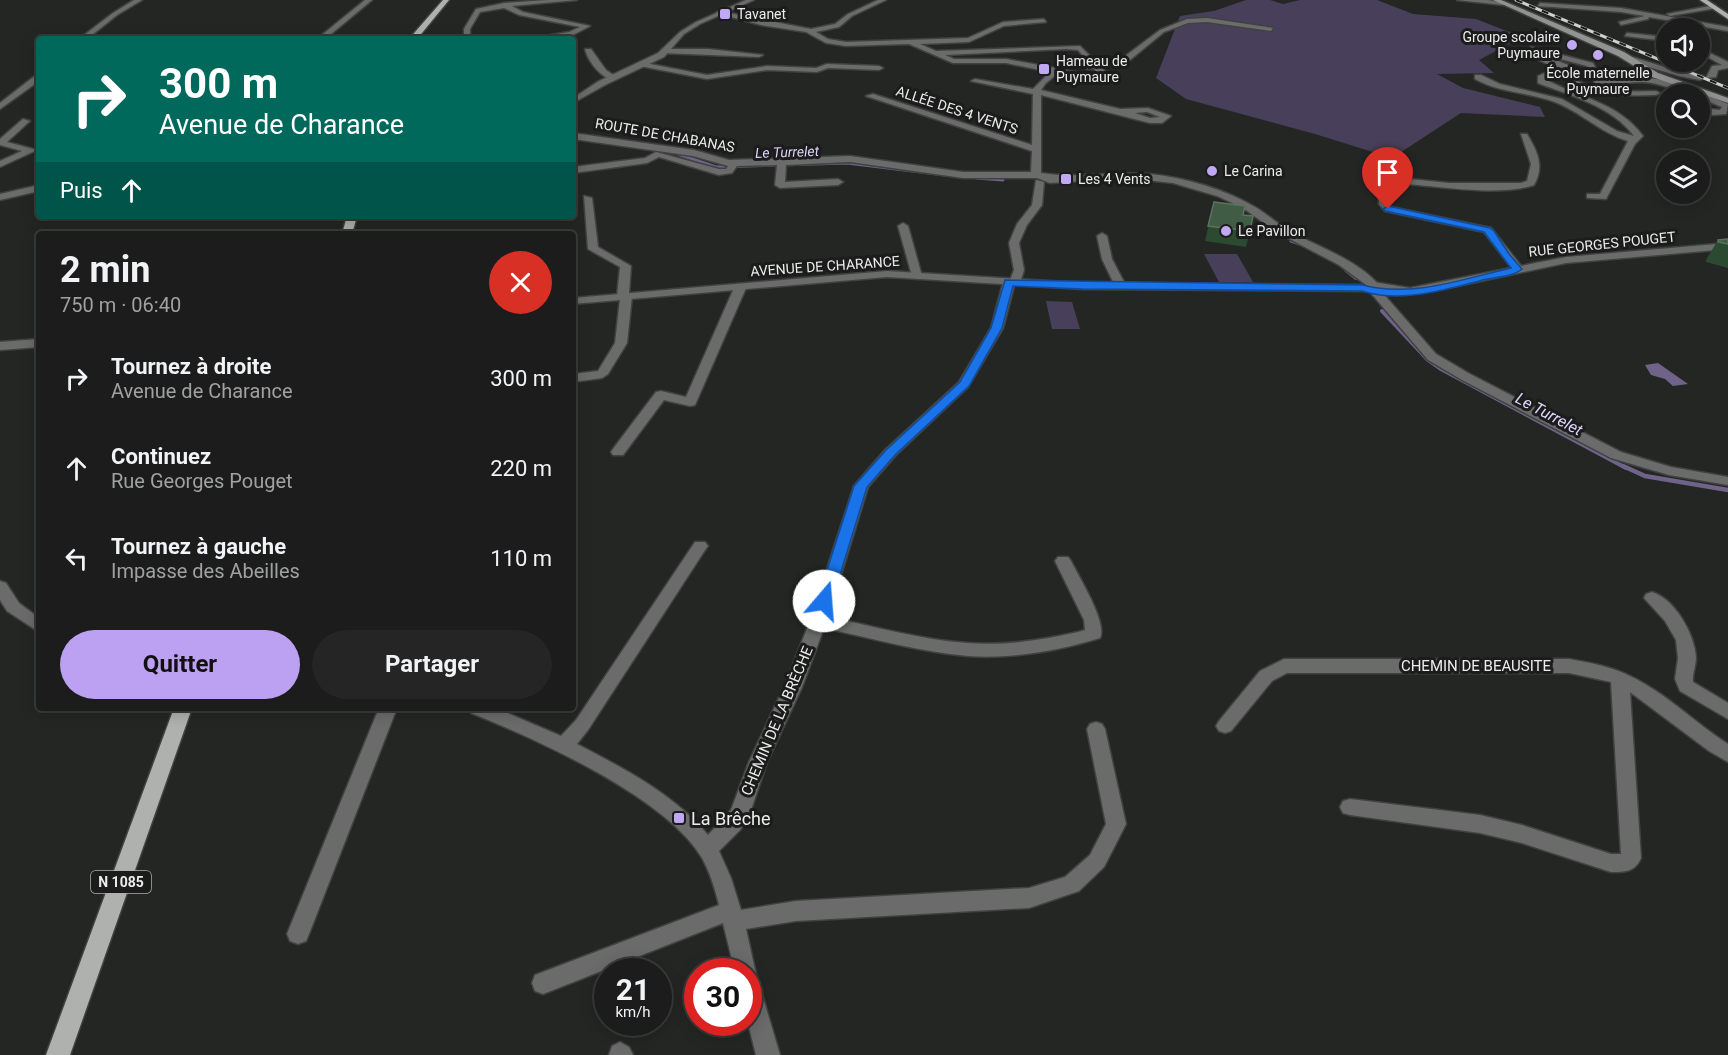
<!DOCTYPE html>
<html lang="fr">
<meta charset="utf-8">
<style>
:root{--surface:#1b1c1b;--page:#242524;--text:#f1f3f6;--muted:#a0a1a3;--line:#393a3a;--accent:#bca0f2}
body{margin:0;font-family:Roboto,sans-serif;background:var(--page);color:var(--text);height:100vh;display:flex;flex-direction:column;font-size:22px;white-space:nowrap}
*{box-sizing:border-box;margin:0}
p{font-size:20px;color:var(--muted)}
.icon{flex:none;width:33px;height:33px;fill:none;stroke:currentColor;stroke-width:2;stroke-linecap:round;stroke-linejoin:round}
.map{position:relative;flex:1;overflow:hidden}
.side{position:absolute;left:36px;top:231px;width:540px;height:480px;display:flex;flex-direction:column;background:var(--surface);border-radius:6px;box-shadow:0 3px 15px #0003,0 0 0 2px var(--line)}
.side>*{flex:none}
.banner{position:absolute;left:36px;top:36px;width:540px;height:183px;border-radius:6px;box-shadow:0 3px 15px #0003,0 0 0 2px var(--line);background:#00695c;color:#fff;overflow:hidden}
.tools{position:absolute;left:1656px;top:18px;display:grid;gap:12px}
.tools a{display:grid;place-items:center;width:54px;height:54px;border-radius:50%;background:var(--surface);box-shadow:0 3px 15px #0003,0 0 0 2px var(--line);font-size:30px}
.speed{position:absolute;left:594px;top:958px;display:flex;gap:12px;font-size:30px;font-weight:700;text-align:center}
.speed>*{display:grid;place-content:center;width:78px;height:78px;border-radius:50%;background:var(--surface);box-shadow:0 3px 15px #0003,0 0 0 2px var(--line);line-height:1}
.speed small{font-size:15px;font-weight:400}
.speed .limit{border:9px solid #d22;background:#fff;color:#111}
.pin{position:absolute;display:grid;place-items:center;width:51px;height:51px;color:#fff;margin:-62px -26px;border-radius:50% 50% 50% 0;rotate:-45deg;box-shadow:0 0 6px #0007}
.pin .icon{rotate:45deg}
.me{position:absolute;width:66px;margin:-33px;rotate:18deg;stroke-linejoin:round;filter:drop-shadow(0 0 4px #0008)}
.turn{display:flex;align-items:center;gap:21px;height:126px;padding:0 24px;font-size:27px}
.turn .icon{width:78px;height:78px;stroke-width:2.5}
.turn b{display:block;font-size:42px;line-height:51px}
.then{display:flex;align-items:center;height:57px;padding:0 24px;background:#0003;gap:12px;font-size:22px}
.round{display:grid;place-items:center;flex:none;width:63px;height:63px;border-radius:32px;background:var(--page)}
.head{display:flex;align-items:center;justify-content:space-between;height:102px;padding:0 24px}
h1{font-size:36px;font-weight:700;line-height:45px}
.cta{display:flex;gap:12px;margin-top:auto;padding:12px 24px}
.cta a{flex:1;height:69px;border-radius:36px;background:var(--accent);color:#111;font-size:24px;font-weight:700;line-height:69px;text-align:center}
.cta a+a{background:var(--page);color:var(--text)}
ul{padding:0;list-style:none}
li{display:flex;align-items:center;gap:18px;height:90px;padding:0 24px}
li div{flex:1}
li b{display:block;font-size:22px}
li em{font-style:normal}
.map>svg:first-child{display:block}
</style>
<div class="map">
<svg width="1728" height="1055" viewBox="0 0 1728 1055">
<rect width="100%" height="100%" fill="#242624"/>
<path fill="#48405a" d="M1246 0H1270L1283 4 1300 0H1377L1413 14 1476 19 1522 37 1479 60 1494 73 1437 74 1463 88 1540 107 1545 117 1461 113 1392 158 1315 134 1186 99 1156 78 1180 16 1214 11Z
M1204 254H1237L1253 282H1219Z
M1046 301 1072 302 1080 329H1052Z"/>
<path fill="#6f638a" d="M1658 363 1688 384 1673 386 1665 379 1651 375 1645 365Z"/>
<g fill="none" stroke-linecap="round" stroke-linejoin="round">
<path stroke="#6f638a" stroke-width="3" d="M614 144 675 153 716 167 847 163 962 177
M976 178 1003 180
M1291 241 1305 246"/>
<path stroke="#6f638a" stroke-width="4" d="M1346 270 1356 278
M1382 311 1427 359 1441 369 1626 468"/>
<path stroke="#6f638a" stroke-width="4.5" d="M1623 466 1645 476 1728 490"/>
<defs>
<path id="minor" d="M134 0H142L117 15 87 39H79L113 13Z
M365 0H372L325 39H317Z
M547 0H577L512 6 523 12 590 26 571 36 527 39 569 32 580 27 519 15 504 8 480 12 470 29V36L457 39 464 34V29L476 9 504 3Z
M878 0H886L852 16 839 27 816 32 828 39 846 42 968 38 1003 22 1044 19 1046 22 1004 26 969 42 920 44 936 51 1080 46 1098 64 1120 60 1160 30 1187 19 1207 18 1273 28 1271 31 1207 22 1188 23 1164 32 1125 64 1101 67 1112 79V83L1058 73 1046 83 1041 90 1120 109 1148 108 1171 116 1162 123H1150L1041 95V173C1077 179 1114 171 1150 174 1186 178 1224 189 1255 207 1270 216 1281 227 1297 235 1324 249 1358 261 1379 285L1373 288 1369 287 1339 265 1278 233 1243 208 1217 196 1173 183 1127 178 1050 183 1037 178H963L850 162 786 165 785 182 838 179 843 182 838 185 780 188 775 185 777 165 737 166 732 173 719 175 659 157 647 163 573 173V167L645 158 656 152 719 169H726L728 166 693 156 573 139V133L694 150 729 160 850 156 963 172H1031L1032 151 866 96 873 94 1032 145 1033 94 971 81 975 79 1033 89 1050 72 1006 63H953L909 44 846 46 826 43 806 32 761 25 716 13 719 11 811 29 835 24 848 14ZM1066 49 1078 50 1091 65H1087V69H1094L1102 77 1063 70 1064 68 1060 66 1055 68 1006 59H954L945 55ZM1147 112 1160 117 1150 118 1135 113Z
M1457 0H1488L1506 3 1503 5Z
M1540 3 1621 8 1728 27V31L1649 17 1648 19 1621 25 1619 22 1645 16 1621 12 1538 6Z
M1715 5 1717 8 1670 16 1667 14Z
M1627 33 1666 37V41L1625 36Z
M1531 47 1593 63 1601 79C1616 80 1629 78 1643 78 1673 78 1701 93 1728 104L1726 114 1713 115 1700 112V108L1720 110 1722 107 1700 98V94C1681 94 1663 83 1643 82 1627 82 1612 86 1595 83L1587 66 1534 52 1571 66 1573 79C1599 92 1628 92 1656 91L1660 93 1656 95C1625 96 1594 96 1566 82L1563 69 1561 73 1545 79C1579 98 1618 102 1643 136L1635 144 1606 199 1587 198V194H1600L1628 141C1601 133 1581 112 1555 102 1528 92 1500 93 1475 79V75H1481L1500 84 1562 99 1617 131 1634 136C1612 106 1571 96 1538 83V76L1556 68 1528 55 1525 51Z
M1700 48 1728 62V68L1718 70 1716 77 1706 78 1712 66 1722 65 1700 53Z
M585 49H591L606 70 615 76V80C602 80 587 60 585 49Z
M665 49H708L763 55 759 57 662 53Z
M1629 56 1684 73 1703 76 1704 78 1700 80 1679 76 1626 60Z
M640 62 707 75 767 66 816 68 827 64 879 66 883 68 879 70 828 68 817 72 767 70 707 79 640 66Z
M36 75H39V81L0 109V103Z
M23 119 30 121 7 142 37 150 0 167V161L22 151 0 145V139Z
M1521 134H1527C1537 151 1545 166 1534 185 1495 198 1430 184 1389 183V204L1391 207 1491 228 1522 267V271H1514L1484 232 1385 211 1379 204V181L1390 177 1449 183H1521L1527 181 1531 164Z
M1036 180 1044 182 1042 205 1027 225 1019 243 1024 270 1020 283 1014 286 1003 328 968 387 895 456 868 487 828 617C874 626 921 640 968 643 1005 646 1042 640 1078 632L1085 630 1084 620 1055 561 1058 557H1068L1071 561C1079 577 1108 624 1100 638 1058 651 1012 659 968 656 920 652 871 638 824 628L802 687 767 762 750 813 740 830 719 851 731 878 741 910 796 901 1029 888 1065 877 1090 855 1106 824 1087 729 1090 724 1096 722 1102 724 1105 729 1126 824 1104 867 1079 891 1029 908 796 921 746 929 756 974 780 1055H756L748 1023V972H735L723 923 543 994 535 991 532 983 535 975 719 905C715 889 710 872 702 858 666 797 536 739 471 713L468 708H496L561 736 576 720 695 542H705L708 546 705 550 588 730 577 744C623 768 674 794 708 835L731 810 749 762 784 687 810 621 854 486 885 450 959 382 991 328 1003 283 1010 280 1014 270 1009 243 1017 224 1032 205Z
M584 196 592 198 598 247 631 266 629 293 632 296 627 343 608 374 602 378 573 382V374L598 371 615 343 620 299 617 296 620 267 588 249Z
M903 223 908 226 922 276 921 278 917 279 912 276 898 226Z
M1102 233 1107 236 1112 259 1126 286 1124 288H1116L1102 259 1097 236Z
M740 285 746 288 695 405 690 406 664 400 623 455H613L611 452 613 449 656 392 661 391 686 397 734 288Z
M1376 289 1380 290 1436 354 1470 374 1621 452 1671 467 1728 477V485L1669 475 1611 458 1462 380 1428 360 1370 292Z
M0 581 6 583 19 603 39 618V632L7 611 0 600Z
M1652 592C1675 599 1695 635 1696 658 1696 666 1692 674 1693 682L1728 703V719L1680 691 1675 679 1678 658 1676 640 1665 621 1644 598 1646 594Z
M1284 659H1569C1591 663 1613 667 1632 677 1667 694 1695 723 1728 744V762L1709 751 1630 692 1641 858C1635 872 1625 872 1611 872L1522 843 1480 833 1350 815 1343 813 1340 807 1343 801 1350 799 1480 815 1522 825 1611 854H1621L1611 682 1569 673H1287L1272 681 1231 731 1225 733 1219 731 1216 726 1219 721 1260 671Z
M379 708H397L309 934 306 941 298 944 290 941 287 934Z
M620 1042 629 1047 633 1055H609L612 1046Z"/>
<path id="tertiary" d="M746 0H754L700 24 684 34 664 57 605 85 573 103V98L599 81 658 53 680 32 696 22Z
M39 185V191L0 200V194Z
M1728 243V249L1566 263 1443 289 1402 295 1374 289 1367 291 1082 289 887 277 573 304V298L887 271 1082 283 1365 285 1373 282 1410 288 1566 257Z
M39 339V347L0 350V342Z"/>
<path id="secondary" d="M1493 0H1501L1624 52 1658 73 1728 98V103L1652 77 1618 56Z"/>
<path id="primary" d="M443 0H449L417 39H409Z
M1700 0H1707L1728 14V19Z
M347 216H357L352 234H342Z
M174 708H192L70 1055H46Z"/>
</defs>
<use href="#minor" stroke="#404240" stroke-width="3"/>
<use href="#tertiary" stroke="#404240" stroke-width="3"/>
<use href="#secondary" stroke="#404240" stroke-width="3"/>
<use href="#primary" stroke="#404240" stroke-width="3"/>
<use href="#minor" fill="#6a6b6a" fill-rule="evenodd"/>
<use href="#tertiary" fill="#6a6b6a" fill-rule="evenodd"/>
<use href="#secondary" fill="#919291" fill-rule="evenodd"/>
<use href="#primary" fill="#afb1af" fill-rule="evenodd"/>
<defs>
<path id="rail" d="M1516 0 1728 88"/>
</defs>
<use href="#rail" stroke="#cfd0cf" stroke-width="3"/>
<use href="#rail" stroke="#1b1c1b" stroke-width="2" stroke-dasharray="7" stroke-linecap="butt"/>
</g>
<path fill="#2c4a31" d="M1214 202 1243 215 1250 231 1246 247 1205 241Z
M1728 239V268L1706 262V260L1718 240Z"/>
<path fill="#415c45" stroke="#5c725f" stroke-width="1.5" d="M1214 202 1245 206 1243 215 1253 216 1250 231 1208 226Z
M1728 239V244L1718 242V240Z"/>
<path fill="#1a73e8" stroke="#114b97" stroke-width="1.5" d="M1388 206 1490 228 1494 231 1509 254 1522 269C1514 276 1498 277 1487 279 1448 289 1402 304 1362 291L1082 289 1013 286 1002 328 969 386 895 455 867 487 832 601 824 607 819 605 817 601 854 486 886 450 960 382 991 328 1005 280 1363 285C1411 298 1463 279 1511 268L1484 232 1385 211 1383 209Z"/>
<g fill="#c0a8f3" stroke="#1b1c1b" stroke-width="2">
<rect x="719" y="8" width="12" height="12" rx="3"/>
<circle cx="1572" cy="45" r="6"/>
<circle cx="1598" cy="55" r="6"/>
<rect x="1038" y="63" width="12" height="12" rx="3"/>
<circle cx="1212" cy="171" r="6"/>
<rect x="1060" y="173" width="12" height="12" rx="3"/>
<circle cx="1226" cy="231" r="6"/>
<rect x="673" y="812" width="12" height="12" rx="3"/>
</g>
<g text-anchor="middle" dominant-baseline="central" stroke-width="6" stroke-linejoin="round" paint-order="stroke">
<g font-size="14" fill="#ebeceb" stroke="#1b1c1b" text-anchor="start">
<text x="737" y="14">Tavanet</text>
<text x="1560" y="37" text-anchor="end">Groupe scolaire<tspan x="1560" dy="16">Puymaure</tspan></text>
<text x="1056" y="61">Hameau de<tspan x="1056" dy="16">Puymaure</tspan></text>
<text x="1598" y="73" text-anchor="middle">École maternelle<tspan x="1598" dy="16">Puymaure</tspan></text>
<text x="1224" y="171">Le Carina</text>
<text x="1078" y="179">Les 4 Vents</text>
<text x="1238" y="231">Le Pavillon</text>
</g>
<g font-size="14" fill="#ebeceb" stroke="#1b1c1b">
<text transform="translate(957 110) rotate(18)">ALLÉE DES 4 VENTS</text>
<text transform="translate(665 135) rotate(10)">ROUTE DE CHABANAS</text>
<text transform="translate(1602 244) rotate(-6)">RUE GEORGES POUGET</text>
<text transform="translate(825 266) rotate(-4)">AVENUE DE CHARANCE</text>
</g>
<g font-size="14" font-style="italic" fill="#dfd4fb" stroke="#1b1c1b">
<text transform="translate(787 152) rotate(-2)">Le Turrelet</text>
</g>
<rect fill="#1b1c1b" stroke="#adaead" stroke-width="1.5" x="91" y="871" width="60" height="22" rx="4.5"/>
<g font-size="14" font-weight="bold" fill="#ebeceb">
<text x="121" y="882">N 1085</text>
</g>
<g font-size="15" fill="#ebeceb" stroke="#1b1c1b">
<text x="1476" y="666">CHEMIN DE BEAUSITE</text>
<text transform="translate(777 721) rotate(-67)">CHEMIN DE LA BRÈCHE</text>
</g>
<g font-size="16" font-style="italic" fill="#dfd4fb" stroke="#1b1c1b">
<text transform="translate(1549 414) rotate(28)">Le Turrelet</text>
</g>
<g font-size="18" fill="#ebeceb" stroke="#1b1c1b" text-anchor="start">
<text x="691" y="818">La Brêche</text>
</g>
</g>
</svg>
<div class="tools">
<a><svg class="icon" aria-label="sound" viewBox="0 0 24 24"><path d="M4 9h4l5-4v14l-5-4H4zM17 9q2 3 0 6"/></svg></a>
<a><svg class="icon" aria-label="search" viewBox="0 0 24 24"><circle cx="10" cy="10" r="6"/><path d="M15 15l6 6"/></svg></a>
<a><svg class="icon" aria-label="layers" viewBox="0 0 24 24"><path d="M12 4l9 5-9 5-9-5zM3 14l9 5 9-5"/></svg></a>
</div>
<div class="speed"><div>21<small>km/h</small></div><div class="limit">30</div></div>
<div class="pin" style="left:1388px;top:209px;background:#d93025"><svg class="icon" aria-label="arrive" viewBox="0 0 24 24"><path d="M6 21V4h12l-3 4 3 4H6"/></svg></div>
<svg class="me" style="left:824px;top:601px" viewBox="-20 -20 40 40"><circle r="19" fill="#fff"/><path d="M0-13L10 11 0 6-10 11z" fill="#1a73e8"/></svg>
<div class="banner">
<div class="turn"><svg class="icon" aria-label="right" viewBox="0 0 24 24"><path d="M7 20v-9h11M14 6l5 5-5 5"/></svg><div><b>300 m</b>Avenue de Charance</div></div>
<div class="then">Puis<svg class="icon" aria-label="ahead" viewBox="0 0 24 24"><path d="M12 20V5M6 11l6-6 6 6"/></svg></div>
</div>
<section class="side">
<div class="head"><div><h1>2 min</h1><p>750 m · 06:40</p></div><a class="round" style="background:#d93025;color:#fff"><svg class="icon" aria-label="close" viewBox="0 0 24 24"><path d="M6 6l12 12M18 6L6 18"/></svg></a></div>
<ul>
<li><svg class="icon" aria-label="right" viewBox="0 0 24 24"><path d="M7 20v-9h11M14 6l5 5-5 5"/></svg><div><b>Tournez à droite</b><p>Avenue de Charance</p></div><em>300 m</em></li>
<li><svg class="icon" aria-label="ahead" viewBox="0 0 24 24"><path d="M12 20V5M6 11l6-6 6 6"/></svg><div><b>Continuez</b><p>Rue Georges Pouget</p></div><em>220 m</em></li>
<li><svg class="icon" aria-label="left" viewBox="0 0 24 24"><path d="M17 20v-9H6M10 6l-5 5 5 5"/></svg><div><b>Tournez à gauche</b><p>Impasse des Abeilles</p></div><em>110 m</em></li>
</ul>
<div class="cta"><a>Quitter</a><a>Partager</a></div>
</section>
</div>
